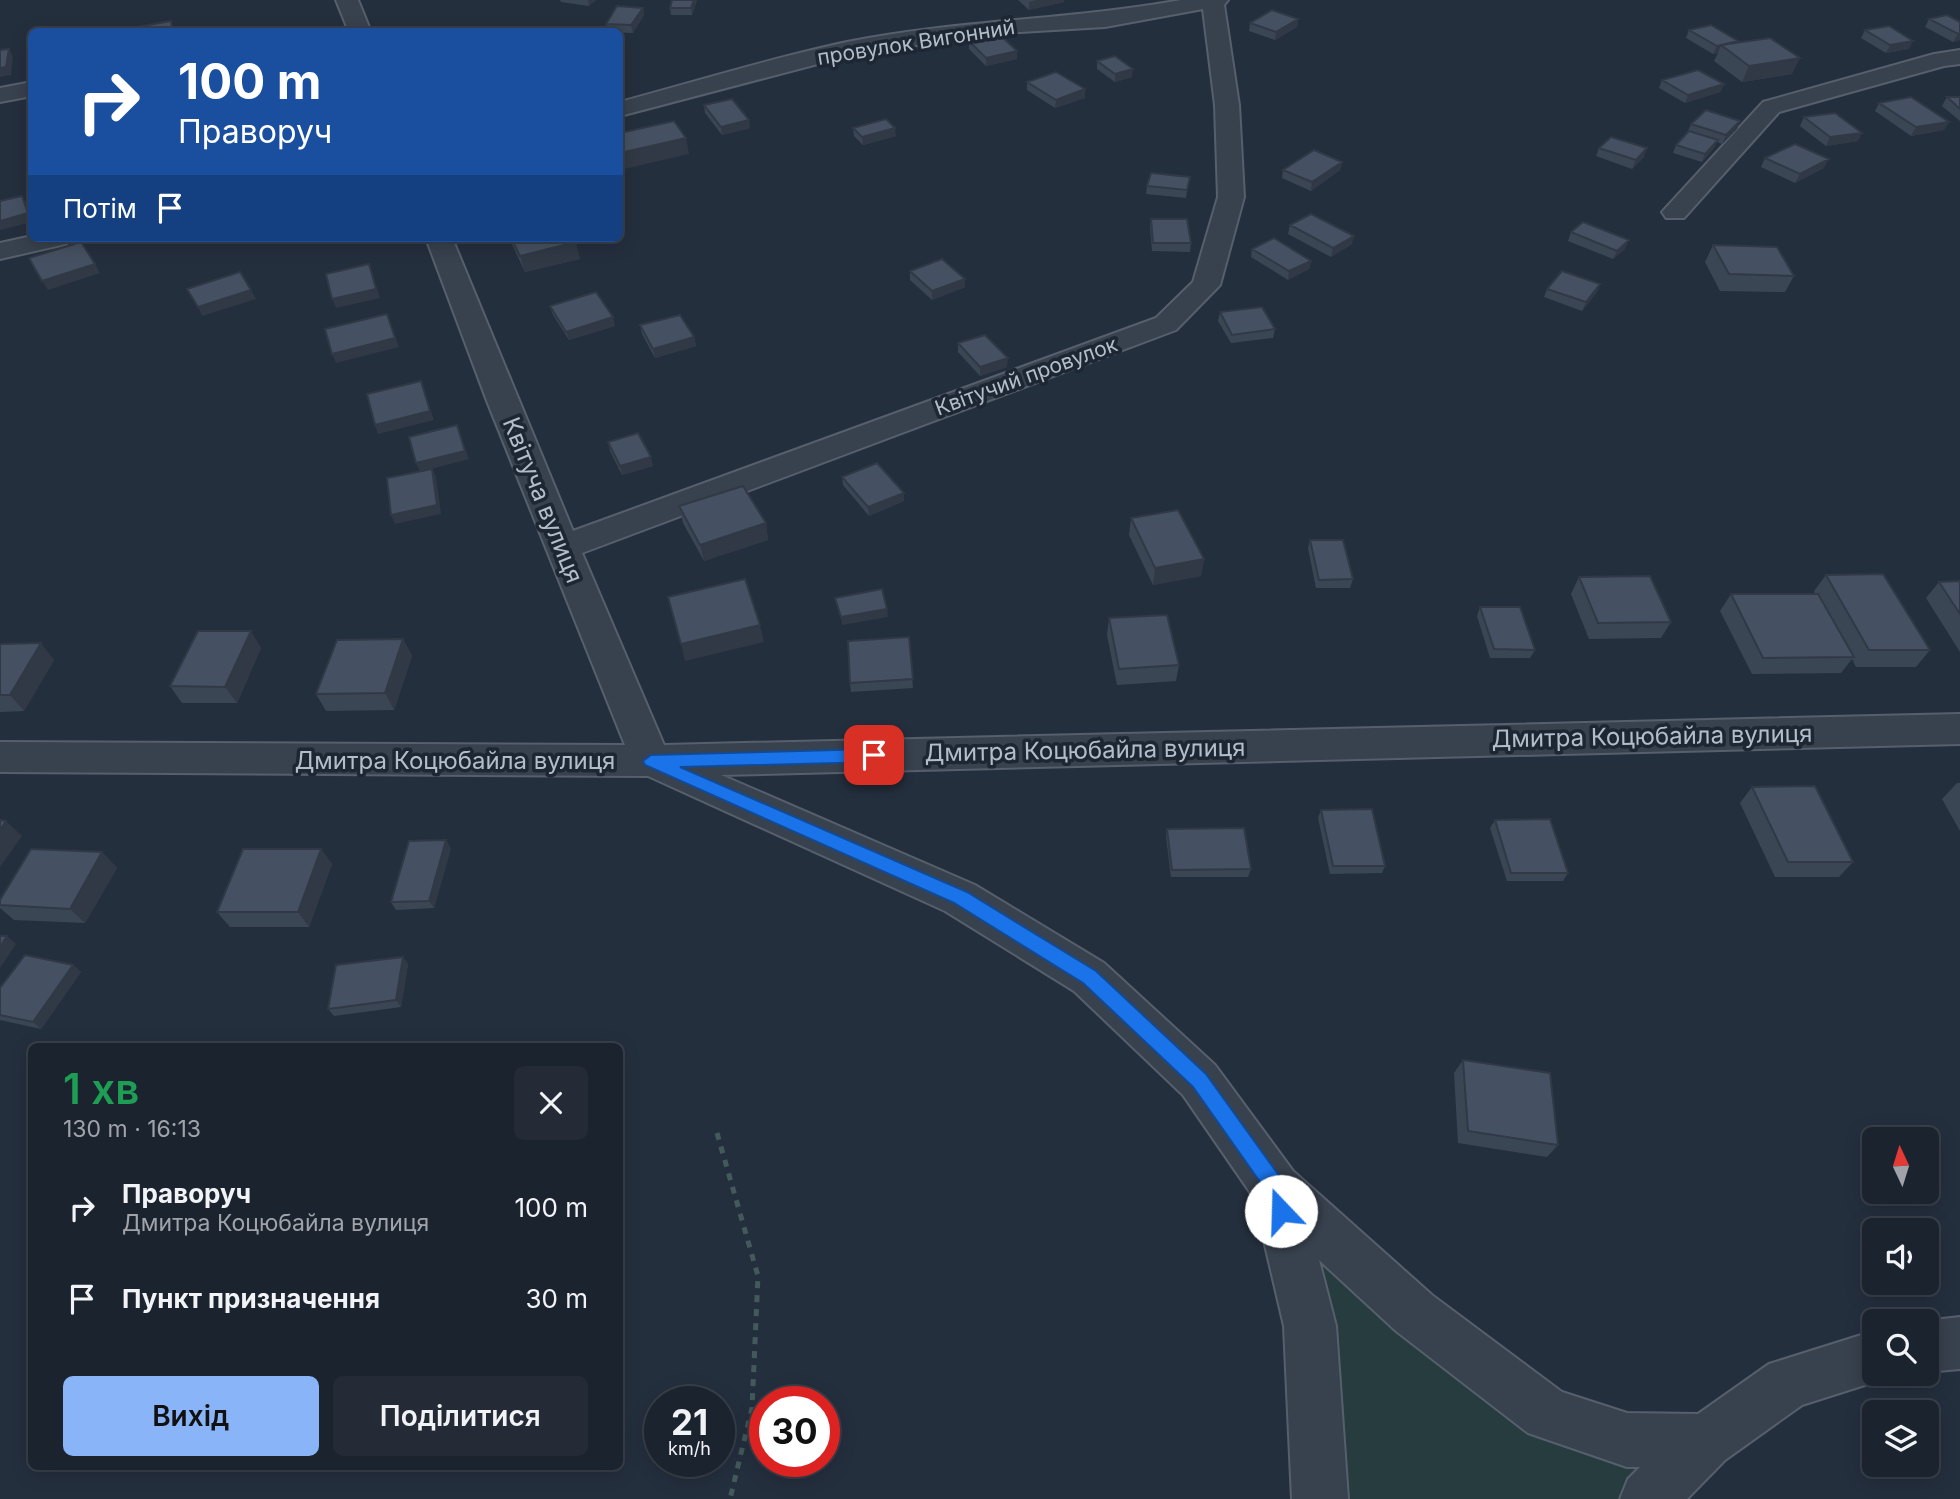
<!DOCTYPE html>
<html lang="uk">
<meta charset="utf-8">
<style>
:root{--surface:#1b232e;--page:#242b36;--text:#f1f3f6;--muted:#a0a4aa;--line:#39404a;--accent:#8ab4f8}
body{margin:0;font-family:Inter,sans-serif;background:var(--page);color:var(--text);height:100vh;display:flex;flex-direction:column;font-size:26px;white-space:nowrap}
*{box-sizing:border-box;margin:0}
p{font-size:23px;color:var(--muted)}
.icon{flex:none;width:38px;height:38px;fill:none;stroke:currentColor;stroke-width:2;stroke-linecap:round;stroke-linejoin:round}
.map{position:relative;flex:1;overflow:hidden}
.drawer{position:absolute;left:28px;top:1043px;width:595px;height:427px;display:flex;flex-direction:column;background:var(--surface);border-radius:10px;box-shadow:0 4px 18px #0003,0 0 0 2px var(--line)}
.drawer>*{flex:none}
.top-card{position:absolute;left:28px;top:28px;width:595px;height:214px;border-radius:10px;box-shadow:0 4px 18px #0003,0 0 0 2px var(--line);background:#1a4fa0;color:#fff;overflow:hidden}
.needle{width:46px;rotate:356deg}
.tools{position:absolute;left:1862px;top:1127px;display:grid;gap:14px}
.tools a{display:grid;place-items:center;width:77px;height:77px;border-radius:10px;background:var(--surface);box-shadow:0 4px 18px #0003,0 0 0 2px var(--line);font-size:35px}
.speed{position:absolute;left:644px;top:1386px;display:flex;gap:14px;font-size:35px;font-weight:700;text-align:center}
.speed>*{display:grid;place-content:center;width:91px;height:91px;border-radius:50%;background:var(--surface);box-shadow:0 4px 18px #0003,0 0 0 2px var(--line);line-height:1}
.speed small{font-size:18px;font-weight:400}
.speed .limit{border:10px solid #d22;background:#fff;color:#111}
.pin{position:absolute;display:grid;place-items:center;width:60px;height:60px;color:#fff;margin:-30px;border-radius:14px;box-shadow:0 4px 10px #0006}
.me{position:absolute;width:77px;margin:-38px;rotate:339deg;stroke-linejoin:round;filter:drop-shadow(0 0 5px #0008)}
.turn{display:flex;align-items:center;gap:24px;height:147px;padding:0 35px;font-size:32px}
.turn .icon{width:91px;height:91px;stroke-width:2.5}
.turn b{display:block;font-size:49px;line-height:60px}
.then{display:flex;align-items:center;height:66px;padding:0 35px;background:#0003;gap:14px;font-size:26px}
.round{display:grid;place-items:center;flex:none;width:74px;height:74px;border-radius:10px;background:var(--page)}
.summary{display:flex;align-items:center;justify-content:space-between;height:119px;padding:0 35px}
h1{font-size:42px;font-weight:600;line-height:52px;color:#1e9e55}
.primary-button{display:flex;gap:14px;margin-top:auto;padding:14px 35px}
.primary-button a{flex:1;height:80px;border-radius:10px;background:var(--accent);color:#111;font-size:28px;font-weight:600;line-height:80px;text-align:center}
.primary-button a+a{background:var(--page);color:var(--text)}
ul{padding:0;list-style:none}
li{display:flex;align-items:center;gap:21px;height:91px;padding:0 35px}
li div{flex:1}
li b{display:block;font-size:26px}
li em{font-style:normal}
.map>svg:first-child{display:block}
</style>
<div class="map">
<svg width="1960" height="1499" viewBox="0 0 1960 1499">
<rect width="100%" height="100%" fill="#242f3e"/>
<path fill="#263c3f" d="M1276 1188 1580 1425 1706 1441 1648 1499H1320Z"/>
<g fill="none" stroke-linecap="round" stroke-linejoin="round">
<defs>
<path id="street" d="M336 0H358L371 32H349Z
M1181 0H1228L1224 5 1239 105 1244 197 1220 285 1176 330 582 553 664 745 1960 714V744L721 775 975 885 1104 963 1215 1065 1293 1171 1432 1295 1562 1392 1627 1413 1698 1414 1769 1364 1874 1331V1374L1893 1376 1802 1405 1725 1460 1687 1499H1620L1628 1479 1640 1467H1627L1528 1433 1396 1331 1319 1260 1336 1326 1348 1499H1292L1284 1326 1254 1198 1183 1095 1074 991 945 911 648 776 0 772V742L625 745 487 401 426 238H452L573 531 1156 318 1193 282 1218 197 1215 105 1203 9 1105 27 987 34 848 56 620 116V102C695 82 771 58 847 42 958 20 1070 20 1181 0Z
M1960 50V64L1944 66 1779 112 1684 218H1666L1662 212 1763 102 1934 54Z
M32 82V96L0 102V88Z
M32 236 70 238 66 244 0 259V243Z
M1960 1317V1369L1927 1372V1321H1924Z"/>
</defs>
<use href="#street" stroke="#565f6c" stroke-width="4"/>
<path stroke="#44595c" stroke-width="5" stroke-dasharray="7 7" stroke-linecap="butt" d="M717 1133 758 1276 752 1408 730 1499"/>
<use href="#street" fill="#38414e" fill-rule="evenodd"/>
</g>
<path fill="#3b4654" d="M560 0H596L589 6 561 2Z
M697 0 692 15H671L670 8Z
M1018 0H1064V2L1029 10Z
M643 8 644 15 633 33 607 32 606 24Z
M1298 19 1297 27 1275 40 1249 31 1250 23Z
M1929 19 1960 22V40L1953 42 1925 27Z
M1689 30 1738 41 1737 43 1792 74 1742 82 1714 61 1718 53 1713 54 1686 38Z
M1865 30 1909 49 1886 53 1861 38Z
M969 41 1017 59 986 66 969 49Z
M1097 61 1132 77 1115 82 1097 69Z
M1662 80 1724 84 1720 92 1685 103 1659 88Z
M1027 82 1085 89V98L1055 108 1027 90Z
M1947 97H1960V121L1942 106Z
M1879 103 1949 122 1944 130 1911 136 1875 111Z
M704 105 750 128 722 135 705 113Z
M1804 117 1858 141 1826 146 1800 126Z
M1740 121 1737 129 1722 144 1717 142 1714 148 1702 162 1673 153 1676 145 1688 131 1691 124Z
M853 128 896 136 863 145 854 136Z
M1599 148 1644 157 1632 169 1596 156Z
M1765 158 1824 168 1795 183 1761 167Z
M1342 162 1340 170 1311 191 1282 178 1283 170Z
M1188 185 1186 198 1146 194 1147 186Z
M1151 219 1191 243 1190 252 1152 251 1150 228Z
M1290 225 1352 244 1331 257 1288 234Z
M1571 232 1625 249 1613 259 1568 241Z
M509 238H574L580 259 525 272Z
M1713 245 1794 276 1785 292 1720 291 1705 262Z
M1252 249 1311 261 1309 269 1288 280 1251 257Z
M910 271 965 287 932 300 910 280Z
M1600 284 1597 292 1582 311 1544 297 1547 289Z
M550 306 615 326 569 340 553 315Z
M1220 312 1275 329 1273 338 1231 343 1218 321Z
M640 325 694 337 696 346 655 358 642 334Z
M958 343 1007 367 980 376 958 352Z
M608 442 653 466 622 475 610 451Z
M842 477 904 501 869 516 843 485Z
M679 506 766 523 768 540 704 561 683 523Z
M1131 518 1204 559 1201 576 1153 585 1129 535Z
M1310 540 1353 579 1350 588H1316L1308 548Z
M1826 575 1930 650 1916 667H1856L1852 659 1841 673 1752 674 1720 611 1731 594H1815L1814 591Z
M1579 577 1671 622 1661 638 1589 639 1571 594Z
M1960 581V652L1926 598 1939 582Z
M1480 607 1535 650 1530 658H1490L1477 616Z
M1109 618 1179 665 1176 681 1117 685 1107 635Z
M909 637 913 688 851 692 850 683Z
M403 639 412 656 394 710 326 711 316 694Z
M0 644 54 660 24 711 0 712Z
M261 648 237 703H182L170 686Z
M1957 783H1960V831L1942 799Z
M1752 787 1853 862 1839 877H1775L1740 803Z
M1321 810 1385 866 1382 873 1330 874 1318 818Z
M1495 820 1568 873 1563 881H1507L1490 828Z
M1167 829 1251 869 1248 877H1171L1166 837Z
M451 848 434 908 396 910 391 902Z
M321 849 332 864 309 927H230L217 912Z
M102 852 117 868 85 923 14 920 0 908V900Z
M403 957 408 964 401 1007 334 1016 328 1009Z
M73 965 81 972 41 1029 0 1020V988Z
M1463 1060 1558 1145 1547 1157 1458 1143 1454 1073Z"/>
<path fill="#303945" d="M588 0H596L589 6Z
M694 0H697L692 15 691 8Z
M1037 0H1064V2L1029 10V2Z
M643 8 644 15 633 33 631 25Z
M1298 19 1297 27 1275 40 1276 32Z
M1960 33V40L1953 42 1958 34Z
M1738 41 1734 49 1721 45 1718 53 1713 54 1717 46Z
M1913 41 1909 49 1886 53 1890 45Z
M9 49 13 57 11 75 0 77V68Z
M1017 51V59L986 66V58Z
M1800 58 1792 74 1742 82 1749 66Z
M1133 69 1132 77 1115 82V74Z
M1724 84 1720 92 1685 103 1688 95Z
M1085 89V98L1055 108 1056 100Z
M749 120 750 128 722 135 721 127Z
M1740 121 1737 129 1722 144 1726 135Z
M1949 122 1944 130 1911 136 1916 127Z
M895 128 896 136 863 145 862 137Z
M1862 133 1858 141 1826 146 1830 137Z
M686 138 689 154 620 170V153Z
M1718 140 1714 148 1702 162 1705 154Z
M1647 148 1644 157 1632 169 1636 160Z
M1829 159 1824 168 1795 183 1800 174Z
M1342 162 1340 170 1311 191 1312 182Z
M22 196 27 204 32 216V222L0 230V221Z
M1354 236 1352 244 1331 257 1333 248Z
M1629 240 1625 249 1613 259 1617 251Z
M576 242 580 259 525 272 520 256Z
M1311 261 1309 269 1288 280 1289 271Z
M95 264 100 273 48 290 42 281Z
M369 264 380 298 336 308 332 299Z
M965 279V287L932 300V291Z
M1600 284 1597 292 1582 311 1586 302Z
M251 290 256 299 202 316 198 307Z
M387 314 399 347 336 363 332 354Z
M613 317 615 326 569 340 566 332Z
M694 337 696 346 655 358 653 349Z
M1008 358 1007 367 980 376V367Z
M421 381 434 420 378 434 375 425Z
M457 425 469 459 420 472 416 463Z
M651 457 653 466 622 475 620 466Z
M432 469 436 477 441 514 395 524 391 515Z
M904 493V501L869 516 868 507Z
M766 523 768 540 704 561 700 545Z
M1204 559 1201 576 1153 585 1155 568Z
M887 609 888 617 842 625 841 617Z
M760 625 764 642 685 661 681 644Z
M251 631 261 648 237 703 225 687Z
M403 639 412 656 394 710 385 693Z
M41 643 54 660 24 711 10 695Z
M6 821 22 836 0 867V830Z
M446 840 451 848 434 908 429 901Z
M321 849 332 864 309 927 298 912Z
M102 852 117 868 85 923 70 909Z
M7 936 16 944 0 968V947Z
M403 957 408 964 401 1007 396 1000Z
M73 965 81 972 41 1029 33 1022Z"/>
<path fill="#455162" stroke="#303945" stroke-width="2" d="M672 0H694L691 8H670Z
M617 6 643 8 631 25 606 24Z
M1272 10 1298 19 1276 32 1250 23Z
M1947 15 1960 22V33L1958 34 1929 19Z
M171 21 173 32H130V28Z
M1711 25 1738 41 1717 46 1689 30Z
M1889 26 1913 41 1890 45 1865 30Z
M1000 35 1017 51 986 58 969 41Z
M1770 38 1800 58 1749 66 1721 45Z
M9 49 6 67 0 68V50Z
M1115 56 1133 69 1115 74 1097 61Z
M1698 70 1724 84 1688 95 1662 80Z
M1056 72 1085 89 1056 100 1027 82Z
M1911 97 1949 122 1916 127 1879 103Z
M1947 97H1960V109Z
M732 99 749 120 721 127 704 105Z
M1706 110 1740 121 1726 135 1691 124Z
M1835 113 1862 133 1830 137 1804 117Z
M886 119 895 128 862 137 853 128Z
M674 121 686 138 620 153V133Z
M1689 131 1718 140 1705 154 1676 145Z
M1611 137 1647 148 1636 160 1599 148Z
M1795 144 1829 159 1800 174 1765 158Z
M1314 150 1342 162 1312 182 1283 170Z
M1151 173 1190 177 1187 190 1147 186Z
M22 196 28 213 0 221V201Z
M1311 214 1354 236 1333 248 1290 225Z
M1151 219H1187L1191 243H1153Z
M1583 222 1629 240 1617 251 1571 232Z
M511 238H574L576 242 520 256Z
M1274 238 1311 261 1289 271 1252 249Z
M81 242 95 264 42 281 29 258Z
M1713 245 1777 247 1794 276 1729 274Z
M942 259 965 279 932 291 910 271Z
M369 264 376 289 332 299 326 274Z
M1562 271 1600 284 1586 302 1547 289Z
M240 272 251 290 198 307 187 289Z
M596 292 613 317 566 332 550 306Z
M1262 307 1275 329 1232 335 1220 312Z
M387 314 395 338 332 354 325 329Z
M680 315 694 337 653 349 640 325Z
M985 335 1008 358 980 367 958 343Z
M421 381 430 411 375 425 367 394Z
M457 425 465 451 416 463 409 437Z
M638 433 651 457 620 466 608 442Z
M877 463 904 493 868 507 842 477Z
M432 469 437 505 391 515 387 478Z
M743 486 766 523 700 545 679 506Z
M1178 510 1204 559 1155 568 1131 518Z
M1310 540H1343L1353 579 1319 580Z
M1883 574 1930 650H1869L1826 575Z
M1650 576 1671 622 1598 623 1579 577Z
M745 579 760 625 681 644 668 597Z
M1960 581V614L1939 582Z
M882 589 887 609 841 617 835 598Z
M1731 594H1818L1854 657 1763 658Z
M1480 607H1520L1535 650 1494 649Z
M1167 615 1179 665 1119 669 1109 618Z
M198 631H251L225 687 170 686Z
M909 637 913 679 850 683 848 641Z
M403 639 385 693 316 694 337 640Z
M41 643 10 695H0V644Z
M1815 786 1853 862H1788L1752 787Z
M1372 809 1385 866H1333L1321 810Z
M1550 819 1568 873H1511L1495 820Z
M0 820 6 821 0 830Z
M1244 828 1251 869 1172 870 1167 829Z
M446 840 429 901 391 902 409 841Z
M31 849 102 852 70 909 0 905V900Z
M243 849H321L298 912H217Z
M0 936H7L0 947Z
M25 955 73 965 33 1022 0 1015V988Z
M403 957 396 1000 328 1009 336 965Z
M1463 1060 1550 1073 1558 1145 1468 1131Z"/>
<path fill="#1a73e8" stroke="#114b97" stroke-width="2" d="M874 749 882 755 874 762 680 767 967 892 1096 971 1206 1074 1283 1181 1291 1211 1289 1218 1281 1221 1274 1218 1267 1192 1193 1087 1083 983 954 903 645 765 643 761 651 755Z"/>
<g text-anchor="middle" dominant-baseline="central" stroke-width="7" stroke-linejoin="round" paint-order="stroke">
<g font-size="21" fill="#b4bcc9" stroke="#1d2633">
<text transform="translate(916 42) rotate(-9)">провулок Вигонний</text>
<text transform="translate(1026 376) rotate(-20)">Квітучий провулок</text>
</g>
<g font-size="24" fill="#b4bcc9" stroke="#1d2633">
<text transform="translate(543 500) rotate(68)">Квітуча вулиця</text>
<text transform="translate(1652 736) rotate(-1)">Дмитра Коцюбайла вулиця</text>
<text transform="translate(1085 750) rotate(-1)">Дмитра Коцюбайла вулиця</text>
<text x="455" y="760">Дмитра Коцюбайла вулиця</text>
</g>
</g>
</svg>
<div class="tools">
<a><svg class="needle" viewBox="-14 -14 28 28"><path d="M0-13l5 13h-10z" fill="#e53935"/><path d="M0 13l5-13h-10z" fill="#a0a4aa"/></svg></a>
<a><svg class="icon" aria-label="sound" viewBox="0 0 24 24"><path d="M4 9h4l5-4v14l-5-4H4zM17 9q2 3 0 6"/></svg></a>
<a><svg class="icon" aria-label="search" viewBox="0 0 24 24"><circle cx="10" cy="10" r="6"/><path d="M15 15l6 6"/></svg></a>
<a><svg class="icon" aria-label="layers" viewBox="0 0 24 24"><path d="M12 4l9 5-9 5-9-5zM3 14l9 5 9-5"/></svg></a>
</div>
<div class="speed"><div>21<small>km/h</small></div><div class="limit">30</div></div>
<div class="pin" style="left:874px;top:755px;background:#d93025"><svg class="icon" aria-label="arrive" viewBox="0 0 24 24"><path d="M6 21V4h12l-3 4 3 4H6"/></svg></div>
<svg class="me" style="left:1281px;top:1211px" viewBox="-20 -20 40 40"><circle r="19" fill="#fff"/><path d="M0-13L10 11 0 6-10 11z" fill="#1a73e8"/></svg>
<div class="top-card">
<div class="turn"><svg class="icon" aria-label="right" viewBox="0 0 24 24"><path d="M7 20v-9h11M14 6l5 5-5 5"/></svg><div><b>100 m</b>Праворуч</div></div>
<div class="then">Потім<svg class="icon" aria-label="arrive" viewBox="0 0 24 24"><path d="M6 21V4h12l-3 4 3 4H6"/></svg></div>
</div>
<section class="drawer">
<div class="summary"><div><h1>1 хв</h1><p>130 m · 16:13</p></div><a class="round"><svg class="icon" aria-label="close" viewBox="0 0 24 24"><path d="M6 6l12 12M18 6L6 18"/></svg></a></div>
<ul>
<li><svg class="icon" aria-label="right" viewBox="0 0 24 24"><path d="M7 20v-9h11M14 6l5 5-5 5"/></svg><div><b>Праворуч</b><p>Дмитра Коцюбайла вулиця</p></div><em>100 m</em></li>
<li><svg class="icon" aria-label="arrive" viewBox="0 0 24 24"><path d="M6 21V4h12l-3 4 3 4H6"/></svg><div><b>Пункт призначення</b></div><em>30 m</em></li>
</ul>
<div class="primary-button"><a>Вихід</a><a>Поділитися</a></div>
</section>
</div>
